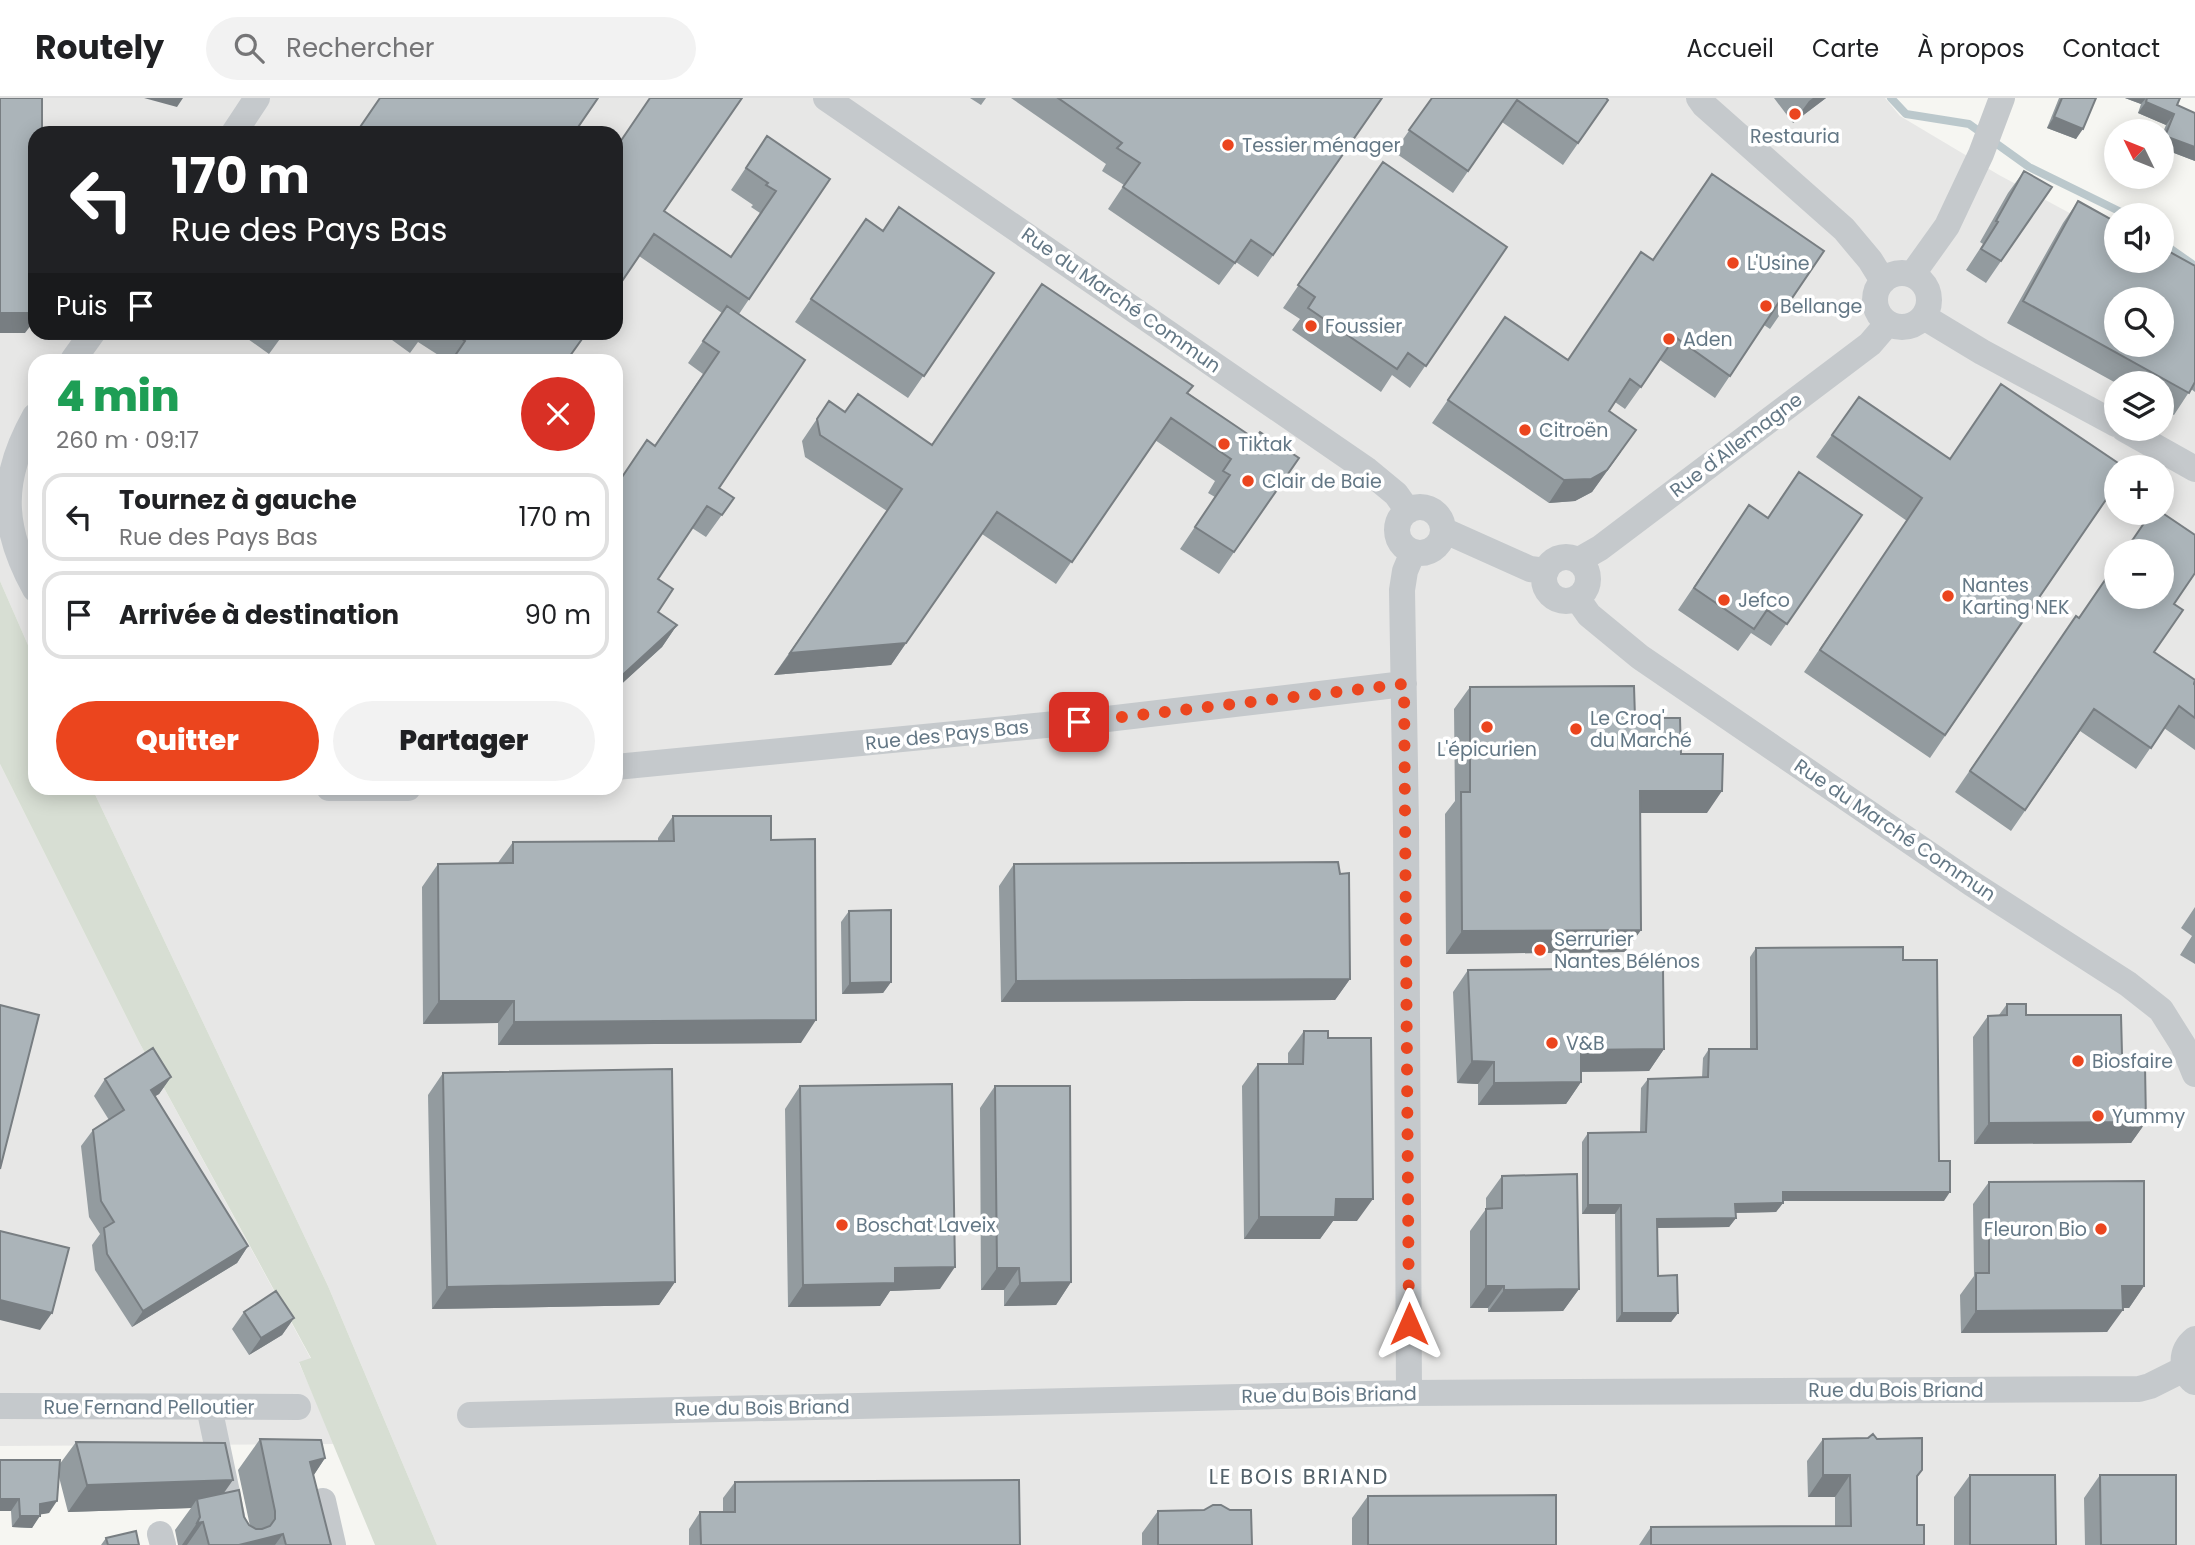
<!DOCTYPE html>
<html lang="fr">
<meta charset="utf-8">
<style>
:root{--surface:#fff;--page:#f2f2f2;--text:#202124;--muted:#757577;--line:#e0e0e0;--accent:#eb451e}
body{margin:0;font-family:Poppins,sans-serif;background:var(--page);color:var(--text);height:100vh;display:flex;flex-direction:column;font-size:26px;white-space:nowrap}
*{box-sizing:border-box;margin:0}
p{font-size:23px;color:var(--muted)}
.icon{flex:none;width:38px;height:38px;fill:none;stroke:currentColor;stroke-width:2;stroke-linecap:round;stroke-linejoin:round}
.map{position:relative;flex:1;overflow:hidden}
.panel{position:absolute;left:28px;top:256px;width:595px;height:441px;display:flex;flex-direction:column;background:var(--surface);border-radius:21px;box-shadow:0 4px 18px #0003}
.panel>*{flex:none}
.top-card{position:absolute;left:28px;top:28px;width:595px;height:214px;border-radius:21px;box-shadow:0 4px 18px #0003;background:#202124;color:#fff;overflow:hidden}
.needle{width:46px;rotate:313deg}
.controls{position:absolute;left:2104px;top:21px;display:grid;gap:14px}
.controls a{display:grid;place-items:center;width:70px;height:70px;border-radius:50%;background:var(--surface);box-shadow:0 4px 18px #0003;font-size:35px}
.pin{position:absolute;display:grid;place-items:center;width:60px;height:60px;color:#fff;margin:-30px;border-radius:14px;box-shadow:0 4px 10px #0006}
.me{position:absolute;width:77px;margin:-38px;rotate:0deg;stroke-linejoin:round;filter:drop-shadow(0 0 5px #0008)}
.turn{display:flex;align-items:center;gap:24px;height:147px;padding:0 28px;font-size:32px}
.turn .icon{width:91px;height:91px;stroke-width:2.5}
.turn b{display:block;font-size:49px;line-height:60px}
.then{display:flex;align-items:center;height:66px;padding:0 28px;background:#0003;gap:14px;font-size:26px}
.round{display:grid;place-items:center;flex:none;width:74px;height:74px;border-radius:37px;background:var(--page)}
.headline{display:flex;align-items:center;justify-content:space-between;height:119px;padding:0 28px}
h1{font-size:42px;font-weight:800;line-height:52px;color:#1e9e55}
.cta{display:flex;gap:14px;margin-top:auto;padding:14px 28px}
.cta a{flex:1;height:80px;border-radius:42px;background:var(--accent);color:#fff;font-size:28px;font-weight:800;line-height:80px;text-align:center}
.cta a+a{background:var(--page);color:var(--text)}
ul{padding:0;list-style:none}
li{display:flex;align-items:center;gap:21px;height:88px;margin:0 14px 10px;padding:0 14px;border:4px solid var(--line);border-radius:21px}
li div{flex:1}
li b{display:block;font-size:26px}
li em{font-style:normal}
header{display:flex;align-items:center;gap:42px;box-sizing:border-box;height:98px;padding:0 35px;background:var(--surface);border-bottom:2px solid var(--line)}
header strong{font-size:33px}
nav{display:flex;gap:38px;margin-inline-start:auto;font-size:24px}
.search{width:490px;height:63px;background:var(--page);display:flex;align-items:center;gap:18px;box-sizing:border-box;padding:0 24px;border-radius:38px;color:var(--muted);font-size:26px}
.map>svg:first-child{display:block}
</style>
<header>
<strong>Routely</strong>
<div class="search"><svg class="icon" aria-label="search" viewBox="0 0 24 24"><circle cx="10" cy="10" r="6"/><path d="M15 15l6 6"/></svg>Rechercher</div>
<nav><a>Accueil</a><a>Carte</a><a>À propos</a><a>Contact</a></nav>
</header>
<div class="map">
<svg width="2195" height="1447" viewBox="0 0 2195 1447">
<rect width="100%" height="100%" fill="#f6f6f2"/>
<path fill="#e7e7e6" fill-rule="evenodd" d="M0 0H1885L1900 18 1999 77 2116 140V163L2195 182V1447H437L328 1188 92 690H616V262H35V563L0 483ZM35 35H616V234H35ZM2116 201H2161V247H2116ZM2116 285H2161V331H2116ZM2116 369H2161V415H2116ZM2116 453H2161V499H2116Z
M0 666 139 944 311 1261 299 1265 335 1346 0 1348Z"/>
<path fill="#d7ded3" d="M0 483 35 563V690H92L328 1188 437 1447H375L299 1264 311 1260 139 944 0 666Z"/>
<g fill="none" stroke-linecap="round" stroke-linejoin="round">
<path stroke="#bbc8cc" stroke-width="8" d="M1891 0 1906 16 1969 26 2029 69 2127 117
M2161 144 2195 168"/>
<path stroke="#c5c9cc" stroke-width="26" d="M826 0 1367 372 1396 396 1408 413
M1699 0 1704 7 1844 131 1870 162 1883 183
M234 35 257 0
M1875 202a27 27 0 1 1 54 0a27 27 0 1 1-54 0Z
M1912 177 1947 128 1981 56 2002 0
M1924 219 1982 254 2116 326
M73 262 93 234
M35 318C0 380 0 428 35 491
M2124 331 2195 371
M1397 432a23 23 0 1 1 46 0a23 23 0 1 1-46 0Z
M1443 432 1530 471 1546 473
M1544 481a22 22 0 1 1 44 0a22 22 0 1 1-44 0Z
M1579 462 1600 450 1870 246 1888 225
M1577 500 1589 517 1640 559 1971 785 2128 886 2161 912 2183 947 2195 976
M616 669 1107 621 1404 586
M329 690H408
M2194 1284C2180 1272 2180 1253 2195 1241
M1409 1295 1406 727 1402 492 1405 473 1413 454
M0 1308 298 1309
M209 1309 238 1447
M470 1317 1409 1295 2139 1291 2150 1288 2184 1271
M323 1403 333 1447
M160 1436 163 1447"/>
</g>
<path fill="#939b9f" d="M970 0H986L981 7Z
M1011 0H1382L1258 179 1236 164 1219 187 1108 111 1124 87 1102 73 1106 66Z
M1432 0 1608 2 1563 67 1502 24 1453 95 1394 54Z
M1774 0H1826L1793 25Z
M2059 0H2096L2076 41 2047 30Z
M2125 0H2180L2177 7 2195 63 2161 50V39L2166 27 2138 15 2141 6Z
M767 38 830 81 739 216 719 390 734 400 706 439 692 430 658 481V514L677 527 662 549 616 591 655 347 703 276 688 265 722 215 639 158 664 113 731 159 760 115 751 109 753 107 731 92Z
M1383 64 1507 149 1410 290 1392 277 1381 294 1292 232 1300 221 1283 210Z
M2024 73 2052 89 1986 185 1966 172 1983 146 1980 144 2008 95Z
M2078 103 2195 168V294L2191 291 2174 317 2161 310V285H2116L2007 225 2063 125Z
M866 121 883 133 994 175 908 300 795 224Z
M1824 153 1770 231 1764 227 1715 300 1660 262 1625 311 1615 304 1609 313 1621 354 1592 394 1575 403 1549 405 1432 325 1505 219 1568 262 1653 162Z
M238 234H285L269 256Z
M381 234H587L567 262H446L418 244 410 255Z
M1188 295 1255 341 1299 360 1219 476 1180 451 1215 399 1208 395 1215 383 1155 342 1056 486 982 436 891 567 774 577 887 413 805 359 802 343 829 303 845 314 932 347Z
M1859 299 1949 361 2116 387 1930 660 1804 574 1907 423 1816 359Z
M1749 407 1768 420 1862 417 1771 548 1751 535 1738 553 1678 512Z
M2174 506 2154 554 2195 587V652L2164 630 2136 671 2080 633 2011 733 1955 694 2076 518 2079 520Z
M1470 589 1635 620 1681 656 1707 715H1640L1641 832 1625 854 1446 856 1445 716 1455 703 1454 611Z
M673 718 771 742 801 945 498 947V925L423 926 422 789 438 766H497L513 744 658 743V740Z
M1014 766 1340 776 1350 881 1335 902 1001 904 999 788Z
M2195 809V866L2180 857 2192 838 2181 830Z
M849 813 891 884 883 895 842 896 841 824Z
M1756 850 1903 862 1939 1063 1944 1103H1783V1105L1776 1114 1735 1115 1736 1120 1729 1129 1657 1130 1658 1178 1678 1215 1671 1224H1616L1615 1116H1582V1044L1588 1035H1640L1641 990 1648 981 1702 980 1703 960 1709 951H1750V859Z
M1468 872 1664 951 1649 973 1581 974V984L1566 1006 1478 1007V986L1457 985 1453 894Z
M2007 906 2026 917 2122 956 2146 1024 2131 1045 1974 1046 1973 939 1988 918 1999 917Z
M1304 933 1328 940 1357 1123H1333L1320 1141H1244L1242 988 1258 966H1288V955Z
M443 975 675 1184 659 1207 432 1211 428 997Z
M171 979 159 996 155 998 248 1148 237 1165 132 1229 95 1172 92 1147 100 1136 89 1119 81 1048 93 1032 109 1022 94 998 105 981Z
M800 988 940 1191 890 1193 880 1208 788 1209 785 1011Z
M995 988 1071 1184 1056 1207 1004 1208V1192H981L980 1010Z
M1502 1078 1579 1191 1563 1213 1488 1214V1210H1470V1133L1486 1111V1100Z
M1989 1084 2144 1188 2129 1210H2122L2107 1234 1961 1235 1960 1197 1974 1178 1973 1106Z
M244 1214 294 1220 282 1237 249 1257 232 1231Z
M260 1341 325 1360 313 1378 331 1447H178L175 1432 191 1410 68 1414 59 1379 49 1415 40 1416 32 1430 12 1429 11 1413H0L59 1367 76 1344 223 1395 244 1419 250 1428 238 1372Z
M1823 1341H1877L1922 1372 1917 1380V1427L1924 1447H1639L1651 1429 1835 1428V1399H1808L1807 1363Z
M1970 1377 2056 1447H1954V1399Z
M2100 1377 2176 1447H2085L2084 1400Z
M735 1384 1020 1447H689V1431L700 1414H723V1400Z
M1368 1398 1556 1447H1352V1420Z
M1158 1413 1252 1447H1142V1435Z
M106 1440 139 1447H101Z"/>
<path fill="#787e82" d="M144 0H183L177 9Z
M1813 0H1826L1793 25 1809 3Z
M2125 0H2146L2141 6Z
M2146 4 2174 16 2166 27 2138 15Z
M2054 19 2083 31 2076 41 2047 30Z
M2165 38 2195 49V63L2161 50V44Z
M0 215H35V222L25 235H0Z
M1636 332 1592 394 1575 403 1549 405 1564 382Z
M677 527 662 549 616 591V583Z
M906 545 891 567 774 577 790 555Z
M1640 693H1722L1707 715H1624Z
M1641 832 1625 854 1446 856 1462 833Z
M1350 881 1335 902 1001 904 1016 883Z
M891 884 883 895 842 896 850 885Z
M439 903H514L498 925 423 926Z
M816 922 801 945 498 947 514 924Z
M1664 951 1649 973 1565 974 1581 952Z
M1472 963 1494 964 1478 986 1457 985Z
M171 979 159 996 139 1008 151 992Z
M1581 984 1566 1006 1478 1007 1494 985Z
M2146 1024 2131 1045 1974 1046 1989 1025Z
M1783 1094H1950L1944 1103H1776Z
M1336 1101H1373L1357 1123H1333L1320 1141H1244L1259 1119Z
M1783 1105 1776 1114 1729 1115 1735 1106Z
M1588 1107H1621L1615 1116H1582Z
M1736 1120 1729 1129 1651 1130 1657 1121Z
M248 1148 237 1165 132 1229 143 1213Z
M955 1169 940 1191 890 1193 880 1208 788 1209 803 1187 895 1170Z
M997 1170H1019L1004 1192H981Z
M675 1184 659 1207 432 1211 447 1189Z
M1071 1184 1056 1207 1004 1208 1020 1185Z
M1486 1188H1504L1488 1210H1470Z
M2122 1188H2144L2129 1210H2107Z
M1579 1191 1563 1213 1488 1214 1504 1192Z
M0 1202 52 1215 40 1232 0 1222Z
M2123 1212 2107 1234 1961 1235 1976 1213Z
M1622 1215H1678L1671 1224H1616Z
M294 1220 282 1237 249 1257 261 1240Z
M325 1360 304 1392 310 1364Z
M1823 1377H1850L1835 1399H1808Z
M233 1382 214 1409 197 1401 191 1410 68 1414 87 1387Z
M0 1401H19L11 1413H0Z
M57 1403 49 1415 32 1418 40 1406Z
M20 1418H40L32 1430 12 1429Z
M203 1424 187 1447H182L197 1425Z
M283 1436 275 1447H239Z"/>
<path fill="#abb4b9" stroke="#787e82" stroke-width="2" fill-rule="evenodd" d="M0 0H42V35H35V215H0Z
M380 0H598L574 35H356Z
M650 0H742L664 113 731 159 776 93 766 87 768 85 746 70 767 38 830 81 749 201 654 136 616 192V50Z
M1058 0H1382L1273 157 1251 142 1235 165 1123 89 1140 65 1117 50 1122 45Z
M1432 0H1606L1608 2 1578 45 1517 2 1468 73 1409 32Z
M2062 0H2096L2083 31 2054 19Z
M2147 0H2180L2177 7 2195 15V49L2165 38 2174 16 2146 4Z
M1383 64 1507 149 1426 268 1408 255 1397 271 1308 210 1315 199 1298 187Z
M2024 73 2052 89 2001 163 1981 151 1998 124 1996 123Z
M1712 76 1824 153 1786 209 1779 204 1730 278 1675 239 1641 289 1630 281 1609 313 1636 332 1607 372 1591 381 1564 382 1448 302 1505 219 1568 262 1641 154 1653 162Z
M2078 103 2116 124V163H2161V149L2195 168V284L2189 295 2023 203ZM2116 201H2161V247H2116Z
M899 109 994 175 924 278 811 201 866 121 883 133Z
M1042 186 1193 288 1187 295 1255 341 1260 334 1299 360 1234 454 1195 429 1230 377 1223 373 1231 361 1171 320 1072 464 997 414 906 545 790 555 902 391 820 337 817 321 829 303 845 314 858 296 932 347Z
M727 208 805 262 719 390 734 400 722 417 707 408 658 481 673 491 658 514 677 527 616 583V388L647 342 655 348 719 254 703 243Z
M452 234H587L567 262H452L465 243Z
M2001 286 2124 369H2116V387L1945 637 1820 552 1922 400 1832 337 1859 299 1950 361Z
M1799 374 1862 417 1787 526 1767 512 1754 531 1694 490 1749 407 1768 420Z
M2161 414 2195 437V475L2174 506 2183 512 2154 554 2195 582 2194 586 2195 587V620L2179 608 2151 650 2094 611 2025 712 1970 673 2076 518 2079 520 2116 466V499H2161V453H2125L2151 415Z
M1634 588 1635 620H1680L1681 656H1723L1722 693H1640L1641 832 1462 833 1461 694H1470V589Z
M673 718H771V742L815 741 816 922 514 924V903H439L438 766 513 765V744L674 743Z
M1338 764 1340 776 1349 775 1350 881 1016 883 1014 766Z
M891 812V884L850 885 849 813Z
M1903 849V862H1937L1939 1063H1950V1094H1783V1105L1735 1106 1736 1120 1657 1121 1658 1178 1677 1177 1678 1215H1622L1621 1107H1588V1035L1646 1034 1648 981 1708 979 1709 951H1757L1756 850Z
M1663 870 1664 951 1581 952V984L1494 985V964L1472 963 1468 872Z
M2007 906H2026V917H2121L2122 956 2133 968H2145L2146 1024 1989 1025 1988 918 2007 917Z
M0 907 39 917 0 1071Z
M1304 933H1328V940H1371L1373 1101H1336L1335 1119H1259L1258 966H1303Z
M153 950 171 979 151 992 248 1148 143 1213 107 1156 104 1130 114 1124 101 1103 93 1032 124 1012 105 981Z
M672 971 675 1184 447 1189 443 975Z
M952 986 955 1169 895 1170V1185L803 1187 800 988Z
M995 988H1070L1071 1184 1020 1185 1019 1170H997Z
M1577 1076 1579 1191 1504 1192V1188H1486V1111L1502 1110V1078Z
M2144 1083V1188H2122L2123 1212 1976 1213V1175H1989V1084Z
M0 1133 69 1150 52 1215 0 1202Z
M276 1193 294 1220 261 1240 244 1214Z
M1873 1336 1877 1341 1922 1340V1372L1917 1378V1427H1924V1447H1651V1429L1851 1428 1850 1377H1823V1341L1868 1340Z
M260 1341 321 1342 325 1360 310 1364 331 1447H286L283 1436 239 1447H209L203 1424 197 1425 200 1419 197 1401 239 1392 244 1419 249 1427 256 1431H262L270 1428 275 1421V1413Z
M76 1344 225 1345 233 1382 87 1387Z
M0 1362H60L57 1403 40 1406V1418H20L19 1401H0Z
M1970 1377H2055L2056 1447H1970Z
M2100 1377H2176V1447H2101Z
M1019 1382 1020 1447H701L700 1414H735V1384Z
M1556 1397V1447H1368V1398Z
M1213 1407H1221L1230 1412H1251L1252 1447H1158V1413L1204 1412Z
M136 1433 139 1447H108L106 1440Z"/>
<g fill="none" stroke-linecap="round" stroke-linejoin="round">
<path stroke="#eb451e" stroke-width="12" stroke-dasharray="0 21.6" d="M1079 624 1404 586 1409 1226"/>
</g>
<g fill="#eb451e" stroke="#fff" stroke-width="2.5">
<circle cx="1795" cy="16" r="7"/>
<circle cx="1228" cy="47" r="7"/>
<circle cx="1733" cy="165" r="7"/>
<circle cx="1766" cy="208" r="7"/>
<circle cx="1311" cy="228" r="7"/>
<circle cx="1669" cy="241" r="7"/>
<circle cx="1525" cy="332" r="7"/>
<circle cx="1224" cy="346" r="7"/>
<circle cx="1248" cy="383" r="7"/>
<circle cx="1948" cy="498" r="7"/>
<circle cx="1724" cy="502" r="7"/>
<circle cx="1487" cy="629" r="7"/>
<circle cx="1576" cy="631" r="7"/>
<circle cx="1540" cy="852" r="7"/>
<circle cx="1552" cy="945" r="7"/>
<circle cx="2078" cy="963" r="7"/>
<circle cx="2098" cy="1018" r="7"/>
<circle cx="842" cy="1127" r="7"/>
<circle cx="2101" cy="1131" r="7"/>
</g>
<g text-anchor="middle" dominant-baseline="central" stroke-width="7" stroke-linejoin="round" paint-order="stroke">
<g font-size="19" fill="#637785" stroke="#fff" text-anchor="start">
<text x="1795" y="38" text-anchor="middle">Restauria</text>
<text x="1242" y="47">Tessier ménager</text>
<text x="1747" y="165">L'Usine</text>
<text x="1780" y="208">Bellange</text>
<text x="1325" y="228">Foussier</text>
<text x="1683" y="241">Aden</text>
<text x="1539" y="332">Citroën</text>
<text x="1238" y="346">Tiktak</text>
<text x="1262" y="383">Clair de Baie</text>
<text x="1962" y="487">Nantes<tspan x="1962" dy="22">Karting NEK</tspan></text>
<text x="1738" y="502">Jefco</text>
<text x="1590" y="620">Le Croq'<tspan x="1590" dy="22">du Marché</tspan></text>
<text x="1487" y="651" text-anchor="middle">L'épicurien</text>
<text x="1554" y="841">Serrurier<tspan x="1554" dy="22">Nantes Bélénos</tspan></text>
<text x="1566" y="945">V&amp;B</text>
<text x="2092" y="963">Biosfaire</text>
<text x="2112" y="1018">Yummy</text>
<text x="856" y="1127">Boschat Laveix</text>
<text x="2087" y="1131" text-anchor="end">Fleuron Bio</text>
</g>
<g font-size="19" fill="#637785" stroke="#fff">
<text transform="translate(1121 202) rotate(35)">Rue du Marché Commun</text>
<text transform="translate(1736 347) rotate(-37)">Rue d'Allemagne</text>
<text transform="translate(947 637) rotate(-6)">Rue des Pays Bas</text>
<text transform="translate(1895 732) rotate(34)">Rue du Marché Commun</text>
<text x="1896" y="1292">Rue du Bois Briand</text>
<text transform="translate(1329 1297) rotate(-1)">Rue du Bois Briand</text>
<text x="149" y="1309">Rue Fernand Pelloutier</text>
<text transform="translate(762 1310) rotate(-1)">Rue du Bois Briand</text>
</g>
<g font-size="21" letter-spacing="2" fill="#526069" stroke="#fff">
<text x="1299" y="1378">LE BOIS BRIAND</text>
</g>
</g>
</svg>
<div class="controls">
<a><svg class="needle" viewBox="-14 -14 28 28"><path d="M0-13l5 13h-10z" fill="#e53935"/><path d="M0 13l5-13h-10z" fill="#757577"/></svg></a>
<a><svg class="icon" aria-label="sound" viewBox="0 0 24 24"><path d="M4 9h4l5-4v14l-5-4H4zM17 9q2 3 0 6"/></svg></a>
<a><svg class="icon" aria-label="search" viewBox="0 0 24 24"><circle cx="10" cy="10" r="6"/><path d="M15 15l6 6"/></svg></a>
<a><svg class="icon" aria-label="layers" viewBox="0 0 24 24"><path d="M12 4l9 5-9 5-9-5zM3 14l9 5 9-5"/></svg></a>
<a>+</a>
<a>−</a>
</div>
<div class="pin" style="left:1079px;top:624px;background:#d93025"><svg class="icon" aria-label="arrive" viewBox="0 0 24 24"><path d="M6 21V4h12l-3 4 3 4H6"/></svg></div>
<svg class="me" style="left:1409px;top:1226px" viewBox="-20 -20 40 40"><path d="M0-17L14 15 0 8-14 15z" fill="#eb451e" stroke="#fff" stroke-width="4"/></svg>
<div class="top-card">
<div class="turn"><svg class="icon" aria-label="left" viewBox="0 0 24 24"><path d="M17 20v-9H6M10 6l-5 5 5 5"/></svg><div><b>170 m</b>Rue des Pays Bas</div></div>
<div class="then">Puis<svg class="icon" aria-label="arrive" viewBox="0 0 24 24"><path d="M6 21V4h12l-3 4 3 4H6"/></svg></div>
</div>
<section class="panel">
<div class="headline"><div><h1>4 min</h1><p>260 m · 09:17</p></div><a class="round" style="background:#d93025;color:#fff"><svg class="icon" aria-label="close" viewBox="0 0 24 24"><path d="M6 6l12 12M18 6L6 18"/></svg></a></div>
<ul>
<li><svg class="icon" aria-label="left" viewBox="0 0 24 24"><path d="M17 20v-9H6M10 6l-5 5 5 5"/></svg><div><b>Tournez à gauche</b><p>Rue des Pays Bas</p></div><em>170 m</em></li>
<li><svg class="icon" aria-label="arrive" viewBox="0 0 24 24"><path d="M6 21V4h12l-3 4 3 4H6"/></svg><div><b>Arrivée à destination</b></div><em>90 m</em></li>
</ul>
<div class="cta"><a>Quitter</a><a>Partager</a></div>
</section>
</div>
